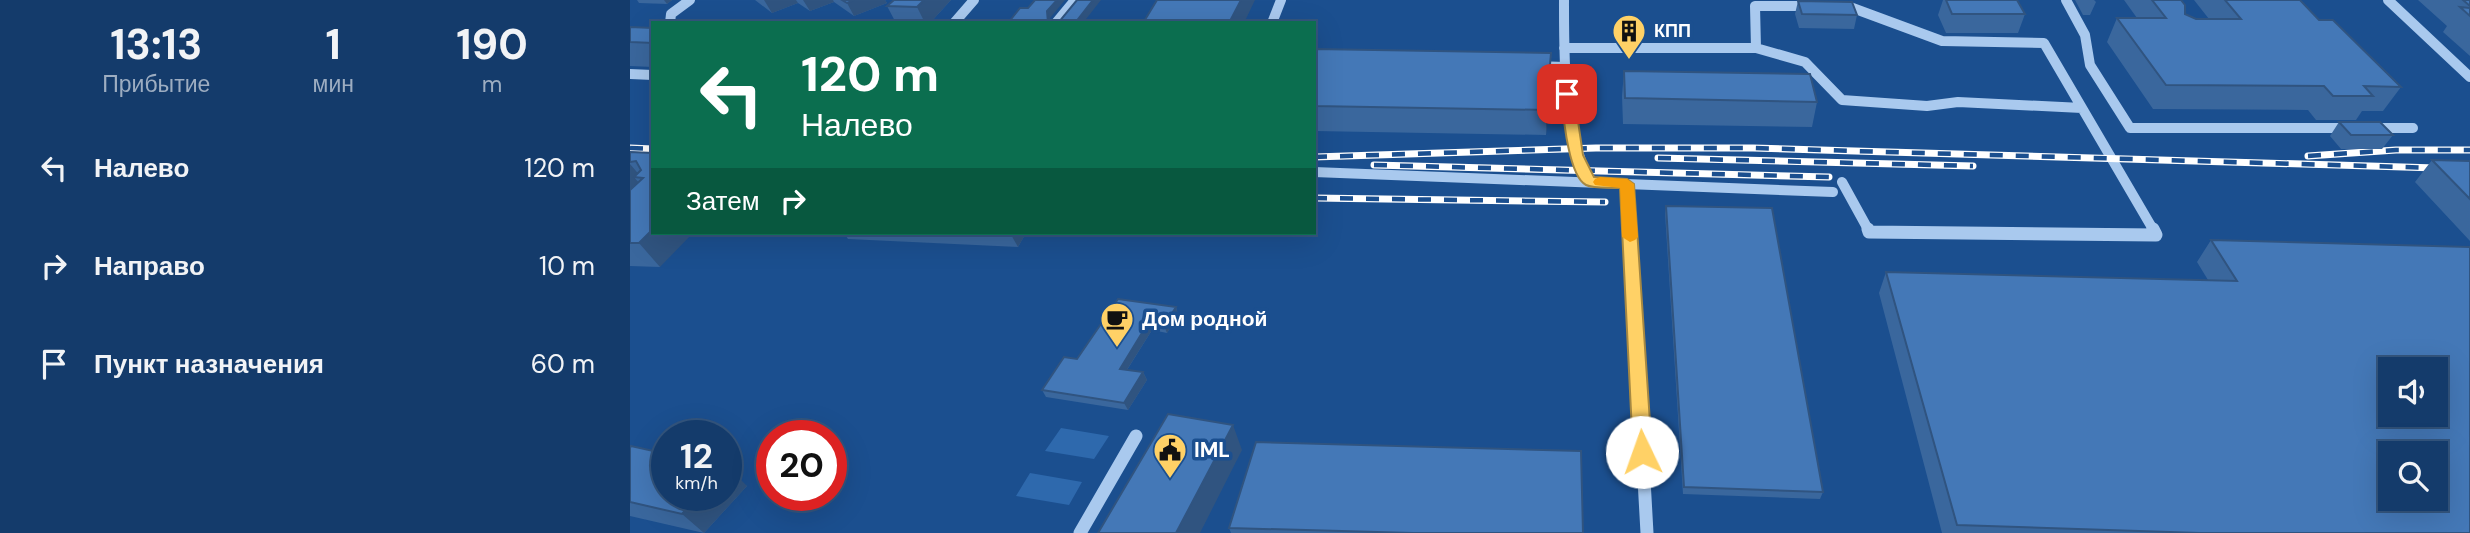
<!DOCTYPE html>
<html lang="ru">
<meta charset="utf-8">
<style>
:root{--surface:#143b6b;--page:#1d4271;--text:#f1f3f6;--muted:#9dadc1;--line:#33557e}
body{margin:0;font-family:"DM Sans",sans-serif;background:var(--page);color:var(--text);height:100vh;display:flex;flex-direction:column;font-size:26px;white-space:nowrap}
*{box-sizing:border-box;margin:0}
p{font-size:23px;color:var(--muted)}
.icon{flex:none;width:38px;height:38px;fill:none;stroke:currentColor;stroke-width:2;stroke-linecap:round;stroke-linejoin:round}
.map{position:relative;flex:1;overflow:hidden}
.side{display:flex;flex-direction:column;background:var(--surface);width:630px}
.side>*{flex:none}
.hud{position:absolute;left:21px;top:21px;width:665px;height:214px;border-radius:0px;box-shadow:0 7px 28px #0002,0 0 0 2px var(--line);background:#0b6e4f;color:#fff;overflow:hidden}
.fabs{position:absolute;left:1748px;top:357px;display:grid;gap:14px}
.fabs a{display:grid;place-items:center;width:70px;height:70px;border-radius:0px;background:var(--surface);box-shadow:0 7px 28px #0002,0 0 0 2px var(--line);font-size:35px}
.speed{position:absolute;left:21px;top:420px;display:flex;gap:14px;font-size:35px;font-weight:700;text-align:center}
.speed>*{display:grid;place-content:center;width:91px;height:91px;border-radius:50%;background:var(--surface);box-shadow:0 7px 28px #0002,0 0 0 2px var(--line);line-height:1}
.speed small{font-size:18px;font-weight:400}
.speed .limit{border:10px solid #d22;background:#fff;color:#111}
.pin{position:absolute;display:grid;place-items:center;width:60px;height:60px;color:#fff;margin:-30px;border-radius:14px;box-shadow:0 4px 10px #0006}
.me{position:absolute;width:77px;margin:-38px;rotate:357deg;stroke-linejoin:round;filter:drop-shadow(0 0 5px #0008)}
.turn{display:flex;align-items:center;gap:24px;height:147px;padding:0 35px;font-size:32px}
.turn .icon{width:91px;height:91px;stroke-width:2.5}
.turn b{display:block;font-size:49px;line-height:60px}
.then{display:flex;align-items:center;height:66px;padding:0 35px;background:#0003;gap:14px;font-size:26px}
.eta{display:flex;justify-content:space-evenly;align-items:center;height:119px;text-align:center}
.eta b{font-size:42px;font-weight:700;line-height:49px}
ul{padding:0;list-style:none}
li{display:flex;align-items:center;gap:21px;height:98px;padding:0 35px}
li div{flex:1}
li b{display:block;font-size:26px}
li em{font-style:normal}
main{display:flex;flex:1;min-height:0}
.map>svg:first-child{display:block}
</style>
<main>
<section class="side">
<div class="eta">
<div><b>13:13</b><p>Прибытие</p></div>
<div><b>1</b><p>мин</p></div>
<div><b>190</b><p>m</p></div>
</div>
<ul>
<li><svg class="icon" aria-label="left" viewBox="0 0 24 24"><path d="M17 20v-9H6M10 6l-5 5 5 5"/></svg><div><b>Налево</b></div><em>120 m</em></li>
<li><svg class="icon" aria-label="right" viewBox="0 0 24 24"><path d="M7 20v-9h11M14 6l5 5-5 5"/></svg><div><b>Направо</b></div><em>10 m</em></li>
<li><svg class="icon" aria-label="arrive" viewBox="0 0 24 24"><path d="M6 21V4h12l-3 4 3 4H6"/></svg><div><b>Пункт назначения</b></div><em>60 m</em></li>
</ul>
</section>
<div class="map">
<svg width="1840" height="533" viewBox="0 0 1840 533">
<rect width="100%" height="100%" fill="#1b4f8f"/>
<path fill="#2e69ad" d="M431 428 479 436 464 459 415 451Z
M400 473 452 482 439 505 386 496Z"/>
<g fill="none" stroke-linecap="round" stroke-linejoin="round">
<path stroke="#a9c9ee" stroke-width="10" d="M934 0C934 62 933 124 959 181
M1436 0 1455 35 1460 65 1500 128H1719
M1758 0 1840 77
M1210 7H1220L1312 41 1414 43 1524 231
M40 23 41 14 60 0
M324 23 344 0
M426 23 445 0
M642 23 651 0
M934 48H1126L1125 6H1181
M1126 48 1175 62 1212 100 1297 106 1328 102 1452 108
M906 66 934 67
M0 74 23 75
M1741 128H1783
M684 172 1203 192
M1212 182 1239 231
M997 184 1000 231"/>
<path stroke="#a9c9ee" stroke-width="13" d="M1000 229 1017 533
M1238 229 1239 232 1526 235 1523 229
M450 533 506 436"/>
<defs>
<path id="rail" d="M0 148 23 149
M1678 156 1766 150H1840
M684 157 966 148H1123L1840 169
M1028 158 1343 166
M744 165 1199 177
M684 198 975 202"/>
</defs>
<use href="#rail" stroke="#fff" stroke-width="7"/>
<use href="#rail" stroke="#1b4f8f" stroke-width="4.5" stroke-dasharray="13" stroke-linecap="butt"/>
</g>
<path fill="#3a679d" d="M7 0H42L37 4 9 3Z
M125 0H255L257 3 224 16 204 2 180 11 168 3 142 13Z
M264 0H321L300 23H266L257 6Z
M1313 0H1387L1395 14 1388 33H1316L1308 15Z
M1445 0H1464L1466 2 1460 15H1453Z
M1494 0H1551L1555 14 1566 19H1579L1564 0H1670L1689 20 1771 87 1753 111H1732L1726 120H1686L1678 110 1523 109 1477 42 1487 18H1507Z
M1788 0H1840V56L1813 32 1817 26Z
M1168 1 1227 15 1224 29 1169 28 1165 14Z
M0 27 23 28V67L0 66Z
M684 49 921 53V77L916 135 684 131Z
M994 71 1187 102 1182 127 993 124 992 96Z
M1709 122 1763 135 1752 149H1711L1700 136Z
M0 152 23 153 30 267 0 266Z
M1802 160 1840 161V241L1785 182Z
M1036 206 1193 492 1190 499 1053 494 1035 213Z
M214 233H396L388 247 218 239Z
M1581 240 1840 533H1312L1249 293 1256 272 1578 280 1567 262Z
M546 307 548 315 537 333 522 330 497 370 513 372 517 380 498 410 416 397 412 390 447 359Z
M0 448 117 486 74 533 0 516Z
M599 528 953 533H601Z"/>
<path fill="#305480" d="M34 0H42L37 4Z
M134 0H166L168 3 142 13Z
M173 0H203L204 2 180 11Z
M224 0H255L257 3 224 16 217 3Z
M294 0H321L300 23H295L287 7Z
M427 0H435L420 18V23H418L417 11Z
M463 0H471L453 23H445Z
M611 0H625L614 23H599Z
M921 53V77L916 135V110Z
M0 164 12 178 4 177 14 189 0 198Z
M23 229V233H63L30 267 9 243Z
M380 233H396L388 247Z
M546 307 548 315 537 333 534 326Z
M518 323 522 330 493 376 490 369Z
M513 372 517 380 498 410 494 403Z
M603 425 612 450 570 533H546Z
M97 466 117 486 74 533 52 514 69 495H96Z"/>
<path fill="#4478b7" stroke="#305480" stroke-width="2" fill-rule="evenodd" d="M212 0H224L217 3Z
M264 0H294L287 7 257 6Z
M405 0H427L417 11 418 22 420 23H378L390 8H398Z
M447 0H463L445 23H426L429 22Z
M527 0H611L599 23H513Z
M1316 0H1387L1395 14H1322Z
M1522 0H1551L1555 5V14L1566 19H1611L1595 0H1670L1689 20H1703L1771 87 1734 86 1743 96H1703L1694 86 1536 85 1487 18H1536Z
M1833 0H1840V6Z
M1168 1 1222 2 1227 15 1172 14Z
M1830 7 1840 8V16Z
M0 27 23 28V43L0 42Z
M684 49 921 53 916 110 684 106Z
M994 71 1180 74 1187 102 995 98Z
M1709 122H1750L1763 135H1721Z
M0 152 23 153V229L9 243H0V190L13 178 4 177 11 170 6 161 0 162Z
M1802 160 1840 161V199Z
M1036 206 1142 208 1193 492 1054 487Z
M1581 240 1840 247V533H1570L1327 525 1256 272 1607 281ZM1760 369H1806V415H1760ZM1760 453H1806V499H1760Z
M488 299 546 307 534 326 518 323 490 369 513 372 494 403 412 390 434 357 447 359Z
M538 414 603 425 546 533H468Z
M626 442 951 451 953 533H783L599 528Z
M1 446 37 454V495H69L52 514 0 502V448Z"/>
<path fill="#ffd166" stroke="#a68842" stroke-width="2" d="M937 90 944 94 953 155 964 177 997 179 1004 184 1022 452 1019 458 1012 460 1006 458 1003 452 990 188C980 187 964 189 956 185 938 176 933 113 931 94Z"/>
<path fill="#f59e0b" d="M970 177 997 179 1004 184 1008 237 1005 240 1000 242 992 237 990 188 965 185 963 182 965 179Z"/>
<defs>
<symbol id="building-pin" viewBox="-11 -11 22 30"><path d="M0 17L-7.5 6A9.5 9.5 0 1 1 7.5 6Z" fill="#ffd166" stroke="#1b4f8f"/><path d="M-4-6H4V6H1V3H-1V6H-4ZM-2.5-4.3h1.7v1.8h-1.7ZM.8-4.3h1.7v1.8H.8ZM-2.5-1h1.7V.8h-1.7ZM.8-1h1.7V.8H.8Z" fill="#111"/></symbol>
<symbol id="cafe-pin" viewBox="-11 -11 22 30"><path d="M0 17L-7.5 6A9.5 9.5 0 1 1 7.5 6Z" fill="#ffd166" stroke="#1b4f8f"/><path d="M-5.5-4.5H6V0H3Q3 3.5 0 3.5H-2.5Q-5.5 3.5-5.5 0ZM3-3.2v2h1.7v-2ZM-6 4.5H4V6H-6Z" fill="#111"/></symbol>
<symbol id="civic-pin" viewBox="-11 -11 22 30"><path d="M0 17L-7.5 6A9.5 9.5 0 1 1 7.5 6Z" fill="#ffd166" stroke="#1b4f8f"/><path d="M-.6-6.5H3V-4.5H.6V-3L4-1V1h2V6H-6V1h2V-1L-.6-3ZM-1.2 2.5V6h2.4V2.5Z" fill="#111"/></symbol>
</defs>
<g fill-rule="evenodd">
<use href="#building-pin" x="980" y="12" width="38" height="52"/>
<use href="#cafe-pin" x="468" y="300" width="38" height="52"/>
<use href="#civic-pin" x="521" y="431" width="38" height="52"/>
</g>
<g text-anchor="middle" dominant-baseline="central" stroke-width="7" stroke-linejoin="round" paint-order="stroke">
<g font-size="18" font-weight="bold" fill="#fff" stroke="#1b4f8f" text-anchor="start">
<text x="1024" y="31">КПП</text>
</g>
<g font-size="21" font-weight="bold" fill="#fff" stroke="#1b4f8f" text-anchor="start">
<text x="512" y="319">Дом родной</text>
<text x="564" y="450">IML</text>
</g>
</g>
</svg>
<div class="fabs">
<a><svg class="icon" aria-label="sound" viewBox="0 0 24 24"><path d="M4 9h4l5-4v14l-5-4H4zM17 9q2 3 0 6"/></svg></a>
<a><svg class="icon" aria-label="search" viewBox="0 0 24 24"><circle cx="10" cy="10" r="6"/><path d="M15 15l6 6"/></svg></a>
</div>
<div class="speed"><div>12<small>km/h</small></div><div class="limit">20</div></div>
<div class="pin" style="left:937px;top:94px;background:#d93025"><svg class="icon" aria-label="arrive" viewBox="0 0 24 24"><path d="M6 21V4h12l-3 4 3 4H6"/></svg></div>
<svg class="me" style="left:1012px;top:452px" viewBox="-20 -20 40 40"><circle r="19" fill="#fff"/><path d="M0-13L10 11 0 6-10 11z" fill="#ffd166"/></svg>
<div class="hud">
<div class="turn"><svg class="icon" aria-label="left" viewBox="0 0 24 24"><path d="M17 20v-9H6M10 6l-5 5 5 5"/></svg><div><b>120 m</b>Налево</div></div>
<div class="then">Затем<svg class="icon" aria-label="right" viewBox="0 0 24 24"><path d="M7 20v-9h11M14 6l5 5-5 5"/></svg></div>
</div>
</div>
</main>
